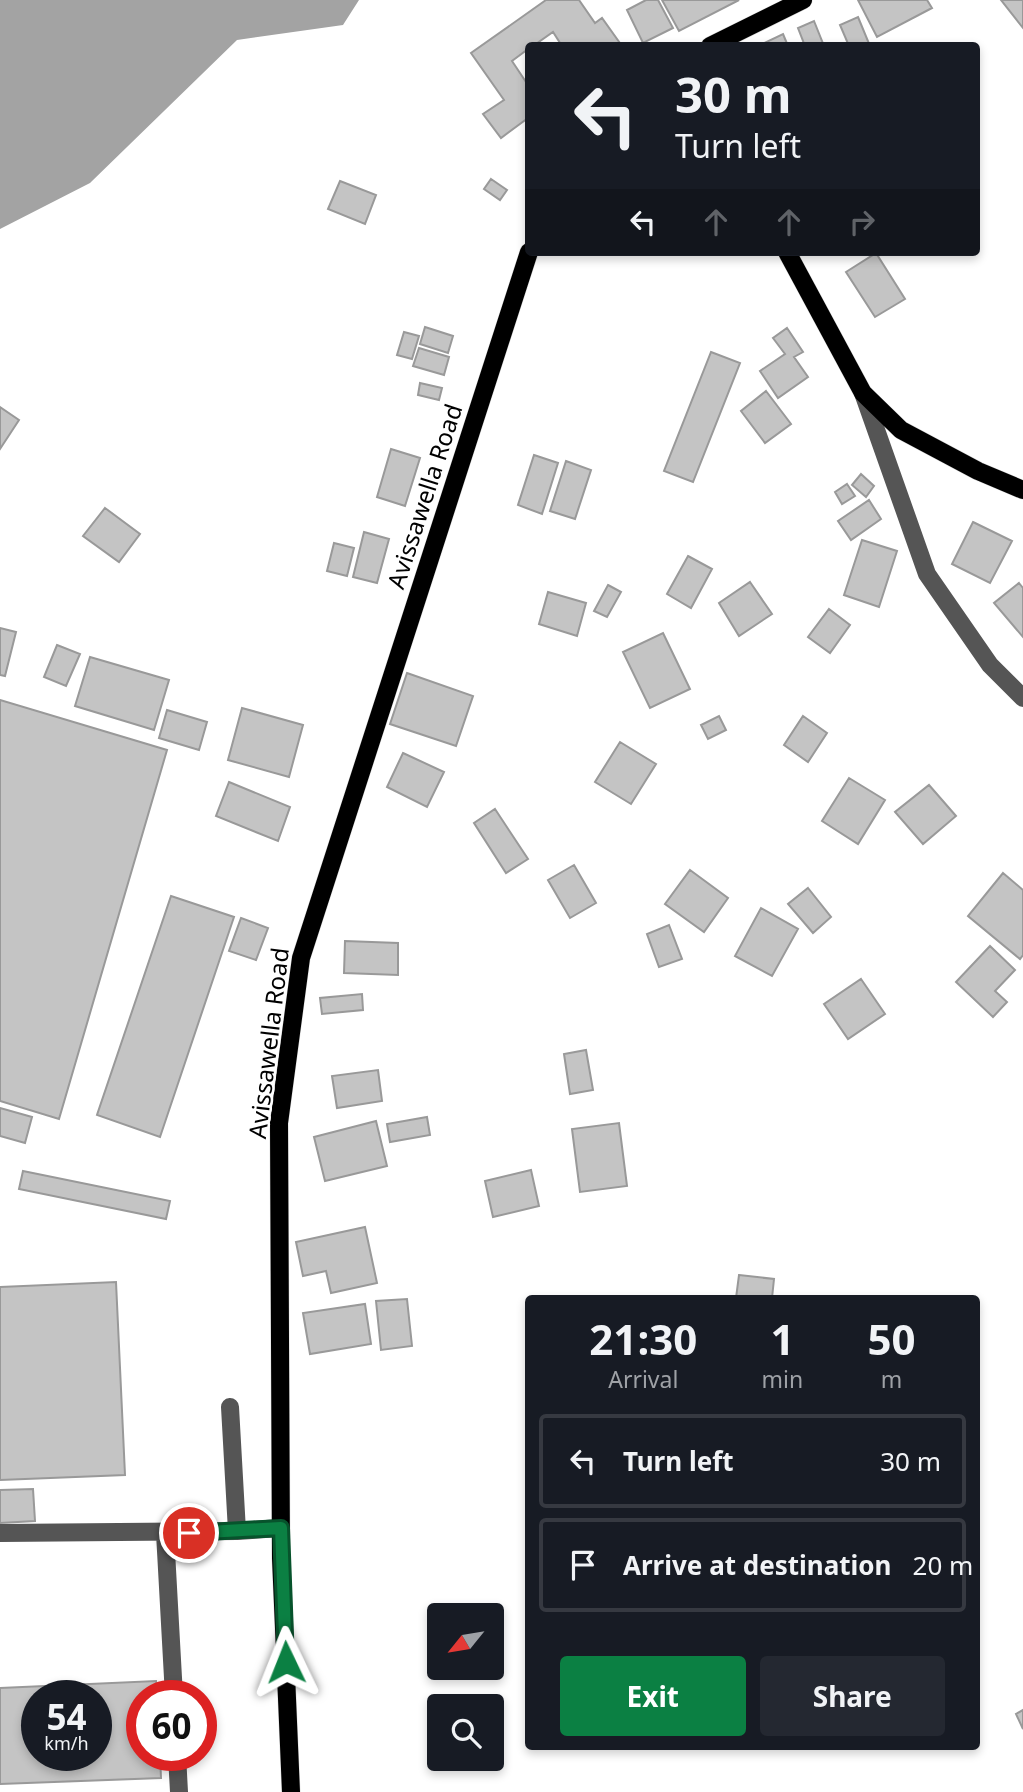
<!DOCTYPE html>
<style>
:root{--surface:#171b24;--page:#242831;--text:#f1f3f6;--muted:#9ea1a6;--line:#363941;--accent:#0b8043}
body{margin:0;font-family:"Noto Sans",sans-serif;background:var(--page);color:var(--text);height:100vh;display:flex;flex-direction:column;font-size:26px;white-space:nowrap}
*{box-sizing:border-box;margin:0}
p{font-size:23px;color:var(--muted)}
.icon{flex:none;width:38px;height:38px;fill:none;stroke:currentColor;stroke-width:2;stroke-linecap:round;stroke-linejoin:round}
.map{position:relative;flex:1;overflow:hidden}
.panel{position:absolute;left:525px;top:1295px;width:455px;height:455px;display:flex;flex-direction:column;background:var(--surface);border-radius:7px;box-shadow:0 4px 10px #0003}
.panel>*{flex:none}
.banner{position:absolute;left:525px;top:42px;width:455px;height:214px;border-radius:7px;box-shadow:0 4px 10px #0003;background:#171b24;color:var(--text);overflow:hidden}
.needle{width:46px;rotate:240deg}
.tools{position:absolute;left:427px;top:1603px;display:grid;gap:14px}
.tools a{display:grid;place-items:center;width:77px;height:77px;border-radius:7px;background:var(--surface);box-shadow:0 4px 10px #0003;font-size:35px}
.speed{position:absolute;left:21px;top:1680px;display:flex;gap:14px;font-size:35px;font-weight:700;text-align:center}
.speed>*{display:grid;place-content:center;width:91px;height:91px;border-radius:50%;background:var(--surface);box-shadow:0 4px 10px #0003;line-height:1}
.speed small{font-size:18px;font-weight:400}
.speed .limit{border:10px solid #d22;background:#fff;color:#111}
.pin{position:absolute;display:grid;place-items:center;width:60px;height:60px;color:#fff;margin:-30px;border:4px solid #fff;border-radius:50%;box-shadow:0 2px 7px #0007}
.me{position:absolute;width:77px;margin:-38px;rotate:358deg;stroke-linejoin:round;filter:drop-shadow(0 0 5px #0008)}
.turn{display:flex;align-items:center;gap:24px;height:147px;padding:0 35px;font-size:32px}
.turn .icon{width:91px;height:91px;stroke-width:2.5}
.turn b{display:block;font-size:49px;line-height:60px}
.lanes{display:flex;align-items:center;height:66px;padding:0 35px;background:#0003;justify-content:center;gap:35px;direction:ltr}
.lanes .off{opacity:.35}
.eta{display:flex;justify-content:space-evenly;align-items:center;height:119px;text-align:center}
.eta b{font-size:42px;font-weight:700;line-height:49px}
.action{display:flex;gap:14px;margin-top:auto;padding:14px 35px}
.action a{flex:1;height:80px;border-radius:7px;background:var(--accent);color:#fff;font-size:28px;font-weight:700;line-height:80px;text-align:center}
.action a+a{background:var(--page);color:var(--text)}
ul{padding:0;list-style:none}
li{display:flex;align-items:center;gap:21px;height:94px;margin:0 14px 10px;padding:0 21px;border:4px solid var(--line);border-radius:7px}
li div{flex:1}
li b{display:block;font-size:26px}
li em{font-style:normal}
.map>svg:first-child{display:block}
</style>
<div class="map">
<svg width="1023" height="1792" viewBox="0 0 1023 1792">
<rect width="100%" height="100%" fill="#fff"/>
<path fill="#a3a3a3" d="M0 0H359L343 25 237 40 90 183 0 229Z"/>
<path fill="#c4c4c4" stroke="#999" stroke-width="2" fill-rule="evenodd" d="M546 0H579L595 23 602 18 622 46H562L553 32 533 46H528V49L512 61 528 85V118L501 138 483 114 504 100 471 53Z
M646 0H658L673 28 643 43 627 10Z
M662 0H739L679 31Z
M858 0H927L932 8 877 37Z
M1001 0H1023V28Z
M858 17 870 46H849L840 25Z
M814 21 824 46H805L798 28Z
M783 34 788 46H758Z
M491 179 507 190 500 200 484 189Z
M340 181 376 195 365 224 328 209Z
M876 253 905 299 875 317 846 272Z
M425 327 453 336 448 353 420 344Z
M787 328 803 352 794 357 808 377 778 398 760 371 785 354 773 338Z
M404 332 419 336 412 359 397 355Z
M419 348 449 357 444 375 413 366Z
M711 352 740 363 693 482 664 471Z
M420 383 442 388 439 400 418 395Z
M766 391 791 424 765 443 741 411Z
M0 407 19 420 0 449Z
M391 449 420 458 405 506 377 497Z
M534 455 558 463 542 514 518 505Z
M566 461 591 470 575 519 550 511Z
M861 474 874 486 866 497 852 485Z
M847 484 855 496 842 504 835 492Z
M869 500 881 519 851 540 838 521Z
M105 508 140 534 119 562 83 536Z
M973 522 1012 541 990 583 952 564Z
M364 532 389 539 377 583 353 577Z
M862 540 897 551 879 607 844 595Z
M334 543 354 548 347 576 327 571Z
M688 556 712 569 691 608 667 594Z
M750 582 772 614 739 636 719 603Z
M1019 583 1023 588V637L994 603Z
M608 585 621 592 607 617 594 611Z
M548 592 586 603 577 636 539 624Z
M829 609 850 625 830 653 808 637Z
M0 628 16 632 5 676 0 675Z
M663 633 690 689 650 708 623 652Z
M57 645 80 654 66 686 44 677Z
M90 657 169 680 154 730 75 706Z
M407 673 473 696 456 746 390 724Z
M0 700 167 750 59 1119 0 1101Z
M242 708 303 725 289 777 228 760Z
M167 710 207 722 199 750 159 738Z
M719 716 726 730 708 739 701 725Z
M803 716 827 733 808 762 784 745Z
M620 742 656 764 631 804 595 782Z
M403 753 444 772 427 807 387 787Z
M849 778 885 800 858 844 822 821Z
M229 782 290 807 278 841 216 816Z
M929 785 956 816 923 844 895 812Z
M495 809 528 859 506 873 474 823Z
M574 865 596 903 570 918 548 880Z
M690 870 728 898 704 932 665 904Z
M1003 873 1023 890V955L1020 959 968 916Z
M808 888 831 917 813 933 788 904Z
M171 896 234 917 160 1137 97 1115Z
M761 908 798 929 772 976 735 956Z
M241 918 268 928 256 960 229 951Z
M669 925 682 959 659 967 647 934Z
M345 941 398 943V975L344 973Z
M990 946 1015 970 995 991 1007 1002 993 1017 956 982Z
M861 979 885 1014 848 1039 824 1004Z
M362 994 363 1010 322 1014 320 998Z
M586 1050 593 1090 570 1094 564 1054Z
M378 1070 382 1101 337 1108 332 1076Z
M0 1108 32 1117 25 1143 0 1136Z
M427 1117 430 1135 390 1142 387 1124Z
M376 1121 387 1166 325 1181 314 1137Z
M619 1123 627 1186 580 1192 572 1129Z
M531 1170 539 1206 493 1217 485 1181Z
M23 1171 170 1201 166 1219 19 1189Z
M365 1227 377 1283 331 1293 326 1271 303 1276 296 1242Z
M739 1275 774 1279 772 1298H736Z
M116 1282 125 1475 0 1480V1287Z
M407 1299 412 1346 381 1350 376 1301Z
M365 1304 371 1344 310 1354 303 1313Z
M33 1489 35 1521 0 1523V1490Z
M156 1681 157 1696H142V1755H160L161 1778 0 1784V1688ZM37 1696H96V1755H37Z
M1023 1710V1729L1016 1714Z"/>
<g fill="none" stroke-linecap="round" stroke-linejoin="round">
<defs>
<path id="major" d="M710 46 803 0
M787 252 863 393 901 430 978 471 1023 490
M291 1792 281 1558 279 1123 301 958 529 252"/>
</defs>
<use href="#major" stroke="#dbdbdb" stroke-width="19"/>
<path stroke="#555" stroke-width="18" d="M863 393 927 574 990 665 1023 698
M237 1531 281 1528
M0 1533 237 1531 230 1407
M165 1533 174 1696
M177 1755 179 1792"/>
<use href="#major" stroke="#000" stroke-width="18"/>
</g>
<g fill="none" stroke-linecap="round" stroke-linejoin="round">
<defs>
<path id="route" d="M189 1533 281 1528 286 1662"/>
</defs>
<use href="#route" stroke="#07532c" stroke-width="18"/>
<use href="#route" stroke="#0b8043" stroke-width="12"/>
</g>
<g text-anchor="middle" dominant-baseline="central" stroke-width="5" stroke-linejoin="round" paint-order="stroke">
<g font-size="24" fill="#000" stroke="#fff">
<text transform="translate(424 496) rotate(-72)">Avissawella Road</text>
<text transform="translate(268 1043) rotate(-83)">Avissawella Road</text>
</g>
</g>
</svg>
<div class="tools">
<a><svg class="needle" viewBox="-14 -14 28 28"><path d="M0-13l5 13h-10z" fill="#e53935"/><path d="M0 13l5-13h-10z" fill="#9ea1a6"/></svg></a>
<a><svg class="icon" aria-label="search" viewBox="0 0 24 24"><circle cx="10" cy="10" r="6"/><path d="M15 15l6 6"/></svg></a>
</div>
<div class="speed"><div>54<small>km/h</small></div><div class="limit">60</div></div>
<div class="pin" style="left:189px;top:1533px;background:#d93025"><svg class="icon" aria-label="arrive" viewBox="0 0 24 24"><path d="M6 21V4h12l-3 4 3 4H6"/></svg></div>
<svg class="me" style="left:286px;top:1662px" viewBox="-20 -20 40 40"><path d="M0-17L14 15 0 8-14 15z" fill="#0b8043" stroke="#fff" stroke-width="4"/></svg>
<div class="banner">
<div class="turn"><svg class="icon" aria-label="left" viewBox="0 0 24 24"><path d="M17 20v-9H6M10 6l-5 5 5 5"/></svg><div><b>30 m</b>Turn left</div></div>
<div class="lanes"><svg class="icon" aria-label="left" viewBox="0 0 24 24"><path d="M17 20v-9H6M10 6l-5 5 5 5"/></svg><svg class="icon off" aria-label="ahead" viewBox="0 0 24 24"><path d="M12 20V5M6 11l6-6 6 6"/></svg><svg class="icon off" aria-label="ahead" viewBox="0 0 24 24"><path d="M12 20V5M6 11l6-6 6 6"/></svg><svg class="icon off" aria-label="right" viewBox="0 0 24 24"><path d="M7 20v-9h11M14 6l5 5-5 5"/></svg></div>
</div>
<section class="panel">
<div class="eta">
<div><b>21:30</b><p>Arrival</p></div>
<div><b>1</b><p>min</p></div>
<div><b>50</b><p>m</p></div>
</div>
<ul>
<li><svg class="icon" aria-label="left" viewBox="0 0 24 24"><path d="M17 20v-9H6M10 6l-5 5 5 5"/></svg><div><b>Turn left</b></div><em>30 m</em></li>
<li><svg class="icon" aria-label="arrive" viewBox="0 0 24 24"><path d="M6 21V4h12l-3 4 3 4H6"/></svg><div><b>Arrive at destination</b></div><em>20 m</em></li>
</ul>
<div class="action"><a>Exit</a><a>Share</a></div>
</section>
</div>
